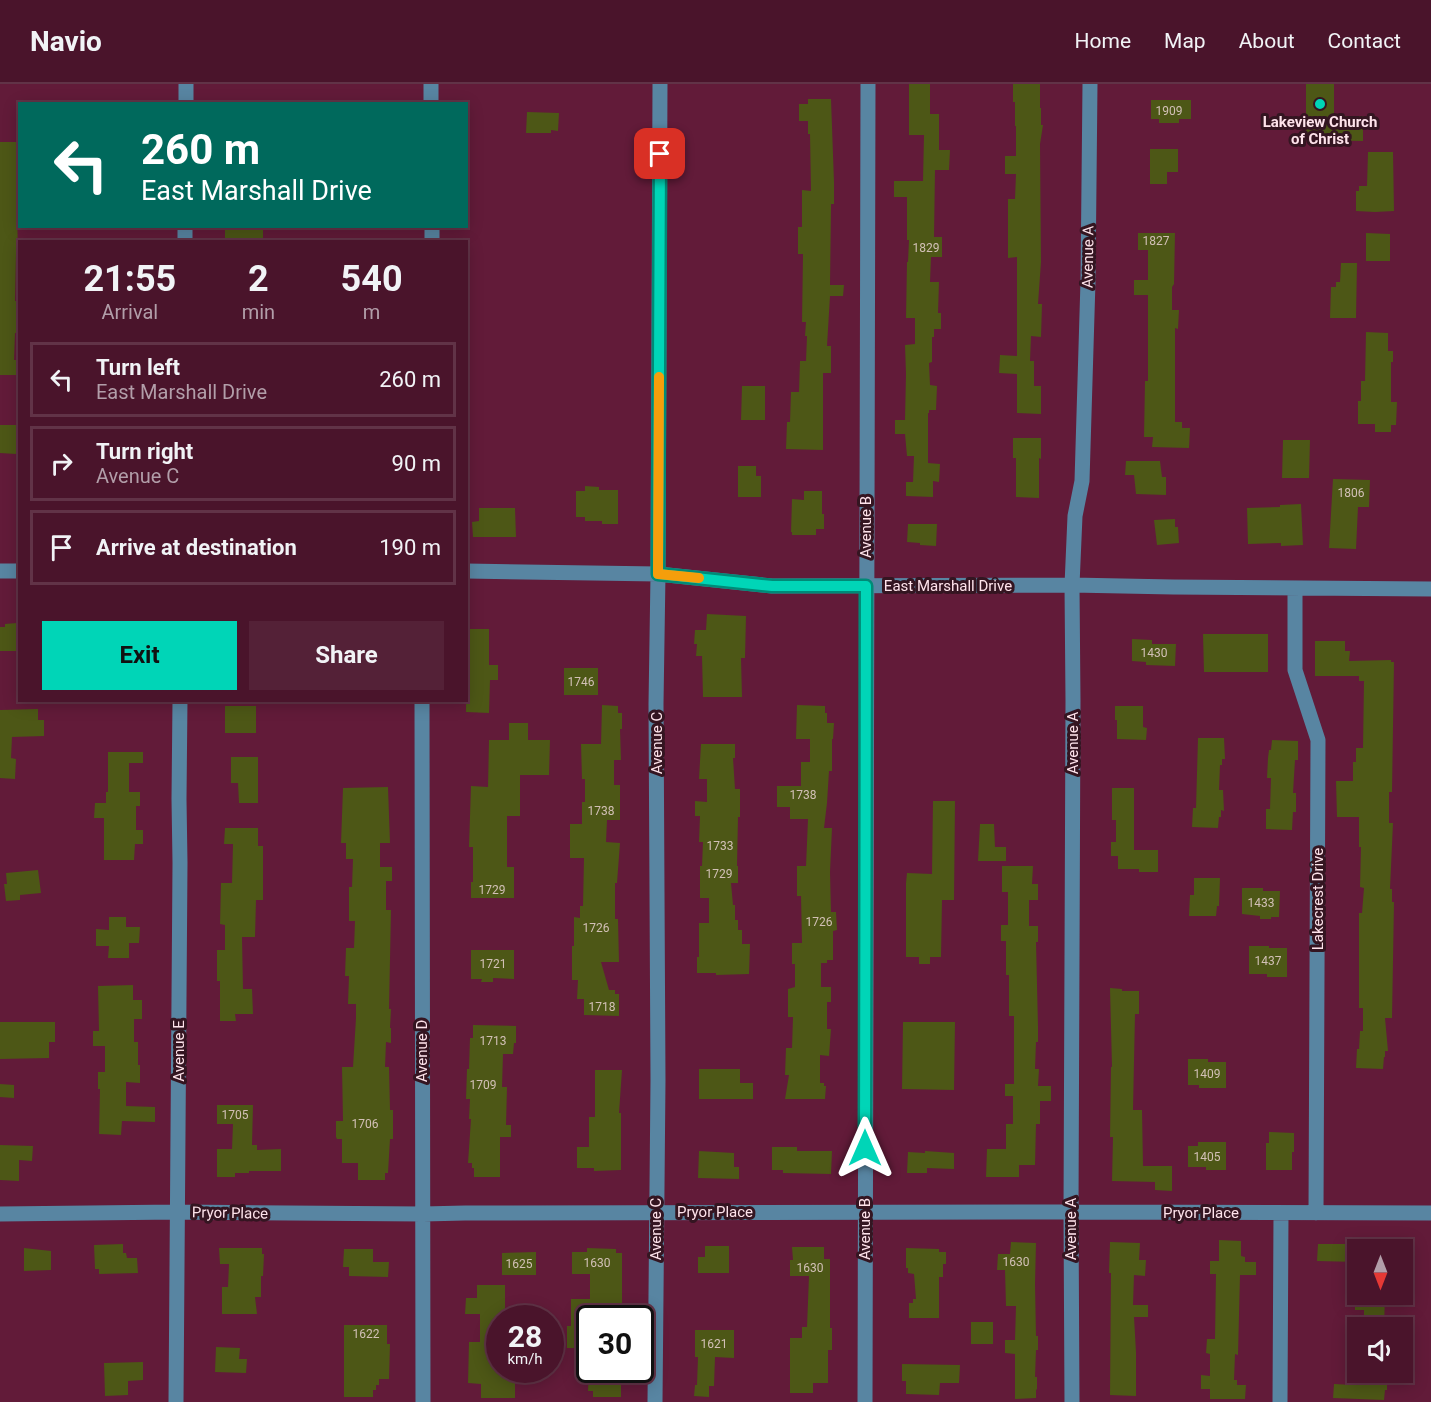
<!DOCTYPE html>
<style>
:root{--surface:#4a142b;--page:#542137;--text:#f1f3f6;--muted:#b29ea9;--line:#613347;--accent:#00d5b7}
body{margin:0;font-family:Roboto,sans-serif;background:var(--page);color:var(--text);height:100vh;display:flex;flex-direction:column;font-size:22px;white-space:nowrap}
*{box-sizing:border-box;margin:0}
p{font-size:20px;color:var(--muted)}
.icon{flex:none;width:33px;height:33px;fill:none;stroke:currentColor;stroke-width:2;stroke-linecap:round;stroke-linejoin:round}
.map{position:relative;flex:1;overflow:hidden}
.sheet{position:absolute;left:18px;top:156px;width:450px;height:462px;display:flex;flex-direction:column;background:var(--surface);border-radius:0px;box-shadow:0 3px 15px #0003,0 0 0 2px var(--line)}
.sheet>*{flex:none}
.top-card{position:absolute;left:18px;top:18px;width:450px;height:126px;border-radius:0px;box-shadow:0 3px 15px #0003,0 0 0 2px var(--line);background:#00695c;color:#fff;overflow:hidden}
.needle{width:39px;rotate:180deg}
.controls{position:absolute;left:1347px;top:1155px;display:grid;gap:12px}
.controls a{display:grid;place-items:center;width:66px;height:66px;border-radius:0px;background:var(--surface);box-shadow:0 3px 15px #0003,0 0 0 2px var(--line);font-size:30px}
.speed{position:absolute;left:486px;top:1221px;display:flex;gap:12px;font-size:30px;font-weight:700;text-align:center}
.speed>*{display:grid;place-content:center;width:78px;height:78px;border-radius:50%;background:var(--surface);box-shadow:0 3px 15px #0003,0 0 0 2px var(--line);line-height:1}
.speed small{font-size:15px;font-weight:400}
.speed .limit{border:3px solid #111;border-radius:9px;background:#fff;color:#111}
.pin{position:absolute;display:grid;place-items:center;width:51px;height:51px;color:#fff;margin:-26px;border-radius:12px;box-shadow:0 3px 9px #0006}
.me{position:absolute;width:66px;margin:-33px;rotate:0deg;stroke-linejoin:round;filter:drop-shadow(0 0 4px #0008)}
.turn{display:flex;align-items:center;gap:21px;height:126px;padding:0 24px;font-size:27px}
.turn .icon{width:78px;height:78px;stroke-width:2.5}
.turn b{display:block;font-size:42px;line-height:51px}
.eta{display:flex;justify-content:space-evenly;align-items:center;height:102px;text-align:center}
.eta b{font-size:36px;font-weight:700;line-height:42px}
.primary-button{display:flex;gap:12px;margin-top:auto;padding:12px 24px}
.primary-button a{flex:1;height:69px;border-radius:0px;background:var(--accent);color:#111;font-size:24px;font-weight:700;line-height:69px;text-align:center}
.primary-button a+a{background:var(--page);color:var(--text)}
ul{padding:0;list-style:none}
li{display:flex;align-items:center;gap:18px;height:75px;margin:0 12px 9px;padding:0 12px;border:3px solid var(--line);border-radius:0px}
li div{flex:1}
li b{display:block;font-size:22px}
li em{font-style:normal}
header{display:flex;align-items:center;gap:36px;box-sizing:border-box;height:84px;padding:0 30px;background:var(--surface);border-bottom:2px solid var(--line)}
header strong{font-size:28px}
nav{display:flex;gap:33px;margin-inline-start:auto;font-size:21px}
.map>svg:first-child{display:block}
</style>
<header>
<strong>Navio</strong>
<nav><a>Home</a><a>Map</a><a>About</a><a>Contact</a></nav>
</header>
<div class="map">
<svg width="1431" height="1318" viewBox="0 0 1431 1318">
<rect width="100%" height="100%" fill="#621b39"/>
<path fill="#4d5716" d="M909 0H930V30H939V66H950L949 86H935L934 153H942V173H931L930 198H939L938 229H941V245H934V253H932V278L929 279 930 301 937 302 936 326H929V329H928V379L940 380 939 398 933 397V413L906 412V398H913L914 372H907L905 350H895V336H905L906 290 905 261 915 260V234H906L907 178H908L909 156H907V113H894V97H923L924 51H909Z
M1013 0H1040V24H1041V41H1043L1040 60 1041 178 1038 220H1042L1041 253 1031 252 1030 277H1034V302H1041V330L1017 329V290L999 289 1000 271 1017 272V173L1008 174V115H1015L1016 90H1005V72H1016V42H1015V18H1013Z
M1306 0H1334V32H1363V57L1306 56Z
M808 15H831L834 98V120H831V125L830 201H844L843 212H830L827 262H831V289H823V366L786 365 787 338H790L791 308H799L800 277H806L807 252H805L806 238H802L803 170H798V143H802V106L811 107 810 50H808V37H799V20H808Z
M1151 16H1191V35H1179V39H1159V35H1151Z
M527 28 559 29 558 47 551 46V49H526Z
M0 58H19L18 98H20V115L19 126H17L18 170H16L15 217H20V249H15L14 276H20V291H0Z
M1150 65H1178V88H1167V100H1150Z
M1368 68H1393L1394 127 1375 128 1356 127V107H1359V102H1367Z
M225 142H263V158H225Z
M1138 149H1175L1174 200 1172 203V226H1179L1178 245 1175 244V338H1182V344H1190L1189 364 1152 363 1153 353H1144L1145 297H1148V211H1134V196H1148V166H1138Z
M1366 149 1390 150V177H1366Z
M1341 179H1357L1356 234H1330L1331 203H1336V198H1340Z
M1366 248 1388 249V267H1393V278H1391V318H1397L1396 341H1391V348H1375V340H1358V317H1361V297H1365Z
M742 302H765V336H741Z
M0 341H17L16 370 0 369Z
M1013 354H1041V375L1039 374V414L1016 413V374H1013Z
M1283 356H1310L1309 394H1282Z
M1126 377H1160L1162 393H1166V411L1136 410 1134 391H1125Z
M738 382H756V392H761V413H738Z
M1333 395 1370 396 1369 423H1358L1356 465 1329 464Z
M585 402 599 403V406H618V440H602V437H585V433H576V407H585Z
M804 407H822V430H824V445H816V451H792V448H791L792 415 804 416Z
M1301 420 1303 461 1281 462V459L1248 460 1247 424 1280 423V421Z
M479 424H515L516 453H473L472 438 479 437Z
M1175 435V443H1178L1179 459 1157 461 1154 436Z
M908 440H937L936 462 920 461V459L907 458Z
M707 530 746 532 745 574H741L742 613H703L702 572H696L697 560H694L695 546H706Z
M17 539V567H0V543H5V540Z
M467 545H489V581H498V596H490L489 629 466 628Z
M1203 550H1268V588H1204Z
M1132 555 1152 556V560H1176L1175 582 1146 581V578L1132 577Z
M1315 557H1345V567H1350L1349 577 1391 576V578H1394L1392 708H1389V739H1393L1390 805H1392V818H1394L1392 934H1385L1388 967H1385V973H1384L1383 985 1356 984 1357 965H1359L1360 947H1363V924H1359V829H1362L1364 804 1360 803 1361 763H1359V733H1337L1336 697H1353V678H1356V664H1363L1364 597H1359V592H1315Z
M564 584H598V611H564Z
M602 621 618 622V629H622V645H620L621 676H614V701H620V736H607L606 758 620 759 617 799H615V835H618L619 878H601L609 906H615V910H619V932L584 931V915H577L578 896H572V862H574V833L580 834V822H583L584 774H570V740H582V718H585V695H582L581 660H601Z
M797 621 825 622V629H827V639H834L833 655H832V687H829L827 719 824 744H832L830 788 831 828H836L837 846 833 847V876H827V879H821V903H831V918H827V945H831L829 972 820 971V999H824V1002H826L825 1015H785L789 991H785L786 964H792L793 933H788V905L795 903V880H792V859H802L801 812H797V782H806L808 735H790V723H777V702H801V678H810V655H796Z
M225 622H256V649H225Z
M1115 622H1143V643L1147 644 1146 656 1117 655V636H1115Z
M38 625V636H44V652L12 653 11 674 16 675 15 695 0 694V626Z
M509 639H528V656H550L549 691H520V732H507V783H514V814H471V798H473V763H469L471 702 488 703 489 656H509Z
M1198 654H1224L1225 675H1222V681H1220L1219 706H1223L1224 727 1221 726V733H1219L1218 744 1192 743 1193 724H1196Z
M1272 656 1298 657V676H1295L1293 709H1296V728H1293L1292 746 1266 745V725H1270L1271 694H1267L1268 674 1269 666H1271Z
M701 660H735V674H733L735 705H740V733H738L737 782H738V799H731L733 821H735V836H738V846H742V860H750L749 890 716 891V889H697V873H699V839H709V814H700V782H702L703 758H699L700 732H695V717L707 718V695H699Z
M108 668H143V679H129V708H140V722H136V746H143V760H135L134 776H104V734H94L95 719H106V708H108Z
M231 673H258V719H239L238 699H231Z
M388 703 390 759H380V783H392V797H386V826H391L389 925H391L390 944H391V959L386 958 385 983H389L390 1026H393V1055H390L388 1089H385V1096H358V1079H342V1055H337L336 1053V1037H343L342 983H353L356 934V920H348L349 892H345L346 864H354L355 837H349V803H352L353 775H346V759H341L343 704Z
M1112 704H1134V766H1158V788H1139V785H1118V772H1111V758H1116V736H1112Z
M933 717H955L954 816H942L941 873H930V880H919V873H906V799L907 789 932 790Z
M980 740H994L995 763H1006V777H978Z
M225 744H258V762H263V816H256L255 853H242L243 905H252L253 930H235L236 937H220V897H217V866H225V841L220 840 221 799H232L233 760H224Z
M1002 782H1033L1032 800H1038V816H1029V842H1038V858H1036L1038 942V958H1036L1035 985H1039L1038 1002H1051V1017H1040V1040H1036L1035 1081H1019V1093H986L987 1065H1006V1040H1013V1012H1005V1000H1014V932H1009V891H1006V857H1001V841H1008V808H1002Z
M38 786 41 809 20 811V816L6 817 4 800H7L6 789Z
M1194 794H1220L1219 822H1217L1216 832H1189L1190 811H1194Z
M1242 804H1263V807H1280L1279 833H1271V835H1260V832L1242 830Z
M109 833H126V843H140L139 859H129V874H108L109 862H96V845L109 846Z
M1249 862H1269V864H1287V893H1267V890H1249Z
M471 866H514V895L493 894V898H481L482 895H471Z
M133 901V916H142V935H134V958H138V981H140V999L126 998V1022L155 1023V1038L122 1037 121 1051 99 1050 100 1005H98V988H105V962H93V947H99L98 902Z
M1110 904 1122 905V907H1139V930H1135L1133 1026H1142L1143 1082H1172V1107L1155 1106V1098L1112 1097 1113 1053H1110L1111 983H1112Z
M0 938H55V958H49V974L0 975Z
M903 938H955L954 1006 902 1005Z
M473 941 516 942V959H514L513 970H503L502 1003H507L506 1041H511V1053H500V1093H474V1084H472V1079H468L471 1035H469L470 1015H466L467 985H469L470 954H473Z
M1188 975H1208V978H1226V1004H1199V1001H1188Z
M699 985H740V999H753V1015H699Z
M595 986H622L619 1029H621V1086L594 1087V1084H577V1063H589V1033H595Z
M0 1000 14 1001V1014L0 1013Z
M217 1021H253L252 1061H257V1066L281 1065V1087H249V1089H235V1093H217V1065H232L233 1040H217Z
M1269 1048 1294 1049V1068H1292V1086H1266V1059H1269Z
M1198 1058H1226V1086H1206V1083H1188V1062H1198Z
M0 1061 33 1062 32 1077 19 1076V1097L0 1096Z
M772 1063H797V1067H832L831 1090 783 1089V1086H772Z
M699 1067 734 1069V1083H739V1095L698 1094Z
M925 1067 954 1069V1085L927 1084V1089H907L908 1068 925 1069Z
M1219 1156 1241 1157V1172L1245 1173V1178H1256V1191H1240L1238 1271 1235 1270 1234 1296H1237V1301H1246L1245 1315H1210V1305H1201V1291L1210 1292V1270L1206 1269 1207 1255H1215L1216 1190H1210V1177H1219Z
M1011 1158 1036 1159 1035 1200 1036 1252H1038V1266H1036L1035 1293H1037V1305L1036 1306V1314L1015 1315V1270L1005 1269V1256H1015L1016 1222H1006L1005 1186H997L998 1170H1010Z
M1110 1158 1140 1159 1139 1176H1146L1145 1192 1134 1191 1133 1221H1148V1233H1134L1136 1268V1312L1110 1311 1111 1189H1109Z
M123 1160V1169H126L127 1174H137L138 1189 99 1190V1185H95L94 1161Z
M1318 1160H1358V1178L1317 1177Z
M705 1162H729V1189H698V1173H705Z
M792 1163H824V1175H830V1244H832V1266H828V1299H813V1309H790V1254H802V1243H807L809 1192H790V1176H793Z
M24 1164 51 1167V1186L24 1187Z
M219 1164H262V1170H264L263 1192H261V1213H255L257 1230H222V1203H228L229 1180H220Z
M587 1164 616 1165V1169H622V1233L590 1234V1273H576L577 1264H567V1242H571V1215H590V1190H572V1168H587Z
M906 1164 939 1165V1168H946V1180H943V1193H939V1234H909V1219H913V1215H916L914 1190 908 1189V1184H906Z
M344 1165H373V1178H389L388 1193 349 1192V1183H343Z
M536 1168V1191H502V1169Z
M477 1201H505V1230H500V1286H515V1314H481V1300L468 1299 469 1258H480V1230H465L466 1214H477Z
M1355 1210H1385L1384 1244H1364V1226H1355Z
M971 1238H993V1260H971Z
M344 1241H387V1260H390L389 1295H379V1301H376V1306H373V1313H344Z
M695 1246H734V1274L715 1273 714 1302H709V1313L694 1312 695 1301H697L698 1273H695Z
M216 1263 240 1264 239 1275H247L246 1289 215 1288Z
M143 1278V1296L128 1297V1311L105 1312 104 1279Z
M902 1280 960 1281 959 1299H940L939 1311 906 1310V1297H902Z
M589 1286H621V1313H593V1307H588Z
M1364 1288H1384V1294H1387V1306H1385L1384 1316 1333 1314 1334 1300 1353 1301V1292L1364 1293Z"/>
<g fill="none" stroke-linecap="round" stroke-linejoin="round">
<path stroke="#5885a2" stroke-width="15" d="M431 0V20
M186 20V0
M185 158V142
M432 158V142
M0 487H20
M466 487 658 490 772 502 1072 501 1173 503 1431 505
M1295 504V586L1318 656 1316 1129
M422 616 423 1318
M0 1130 177 1128 423 1130 465 1129 1071 1128 1431 1129
M176 1318 180 779 179 715 180 616
M655 1318 658 996 656 620 658 490 660 0
M865 1318 868 0
M1072 1318 1071 1128 1073 617 1072 501 1075 432 1082 397 1088 197 1090 0
M1280 1318 1281 1129"/>
</g>
<g fill="none" stroke-linecap="round" stroke-linejoin="round">
<defs>
<path id="route" d="M660 70 658 490 772 502H866L865 1064"/>
</defs>
<use href="#route" stroke="#008a77" stroke-width="15"/>
<use href="#route" stroke="#00d5b7" stroke-width="10"/>
<path stroke="#f59e0b" stroke-width="10" d="M659 293 658 490 699 494"/>
</g>
<circle fill="#00d5b7" stroke="#341521" stroke-width="2" cx="1320" cy="20" r="6"/>
<g text-anchor="middle" dominant-baseline="central" stroke-width="6" stroke-linejoin="round" paint-order="stroke">
<g font-size="12" fill="#d2c0b6">
<text x="1169" y="27">1909</text>
<text x="1156" y="157">1827</text>
<text x="926" y="164">1829</text>
<text x="1351" y="409">1806</text>
<text x="1154" y="569">1430</text>
<text x="581" y="598">1746</text>
<text x="803" y="711">1738</text>
<text x="601" y="727">1738</text>
<text x="720" y="762">1733</text>
<text x="719" y="790">1729</text>
<text x="492" y="806">1729</text>
<text x="1261" y="819">1433</text>
<text x="819" y="838">1726</text>
<text x="596" y="844">1726</text>
<text x="1268" y="877">1437</text>
<text x="493" y="880">1721</text>
<text x="602" y="923">1718</text>
<text x="493" y="957">1713</text>
<text x="1207" y="990">1409</text>
<text x="483" y="1001">1709</text>
<text x="235" y="1031">1705</text>
<text x="365" y="1040">1706</text>
<text x="1207" y="1073">1405</text>
<text x="1016" y="1178">1630</text>
<text x="597" y="1179">1630</text>
<text x="519" y="1180">1625</text>
<text x="810" y="1184">1630</text>
<text x="366" y="1250">1622</text>
<text x="714" y="1260">1621</text>
</g>
<g font-size="15" font-weight="bold" fill="#fee3eb" stroke="#341521">
<text x="1320" y="38">Lakeview Church<tspan x="1320" dy="17">of Christ</tspan></text>
</g>
<g font-size="15" fill="#fee3eb" stroke="#341521">
<text transform="translate(1088 173) rotate(-89)">Avenue A</text>
<text transform="translate(866 443) rotate(-90)">Avenue B</text>
<text x="948" y="502">East Marshall Drive</text>
<text transform="translate(657 659) rotate(-90)">Avenue C</text>
<text transform="translate(1073 659) rotate(-90)">Avenue A</text>
<text transform="translate(1318 815) rotate(-90)">Lakecrest Drive</text>
<text transform="translate(179 967) rotate(-90)">Avenue E</text>
<text transform="translate(422 967) rotate(-90)">Avenue D</text>
<text x="715" y="1128">Pryor Place</text>
<text transform="translate(230 1129) rotate(1)">Pryor Place</text>
<text x="1201" y="1129">Pryor Place</text>
<text transform="translate(656 1145) rotate(-90)">Avenue C</text>
<text transform="translate(865 1145) rotate(-90)">Avenue B</text>
<text transform="translate(1071 1145) rotate(-90)">Avenue A</text>
</g>
</g>
</svg>
<div class="controls">
<a><svg class="needle" viewBox="-14 -14 28 28"><path d="M0-13l5 13h-10z" fill="#e53935"/><path d="M0 13l5-13h-10z" fill="#b29ea9"/></svg></a>
<a><svg class="icon" aria-label="sound" viewBox="0 0 24 24"><path d="M4 9h4l5-4v14l-5-4H4zM17 9q2 3 0 6"/></svg></a>
</div>
<div class="speed"><div>28<small>km/h</small></div><div class="limit">30</div></div>
<div class="pin" style="left:660px;top:70px;background:#d93025"><svg class="icon" aria-label="arrive" viewBox="0 0 24 24"><path d="M6 21V4h12l-3 4 3 4H6"/></svg></div>
<svg class="me" style="left:865px;top:1064px" viewBox="-20 -20 40 40"><path d="M0-17L14 15 0 8-14 15z" fill="#00d5b7" stroke="#fff" stroke-width="4"/></svg>
<div class="top-card">
<div class="turn"><svg class="icon" aria-label="left" viewBox="0 0 24 24"><path d="M17 20v-9H6M10 6l-5 5 5 5"/></svg><div><b>260 m</b>East Marshall Drive</div></div>
</div>
<section class="sheet">
<div class="eta">
<div><b>21:55</b><p>Arrival</p></div>
<div><b>2</b><p>min</p></div>
<div><b>540</b><p>m</p></div>
</div>
<ul>
<li><svg class="icon" aria-label="left" viewBox="0 0 24 24"><path d="M17 20v-9H6M10 6l-5 5 5 5"/></svg><div><b>Turn left</b><p>East Marshall Drive</p></div><em>260 m</em></li>
<li><svg class="icon" aria-label="right" viewBox="0 0 24 24"><path d="M7 20v-9h11M14 6l5 5-5 5"/></svg><div><b>Turn right</b><p>Avenue C</p></div><em>90 m</em></li>
<li><svg class="icon" aria-label="arrive" viewBox="0 0 24 24"><path d="M6 21V4h12l-3 4 3 4H6"/></svg><div><b>Arrive at destination</b></div><em>190 m</em></li>
</ul>
<div class="primary-button"><a>Exit</a><a>Share</a></div>
</section>
</div>
